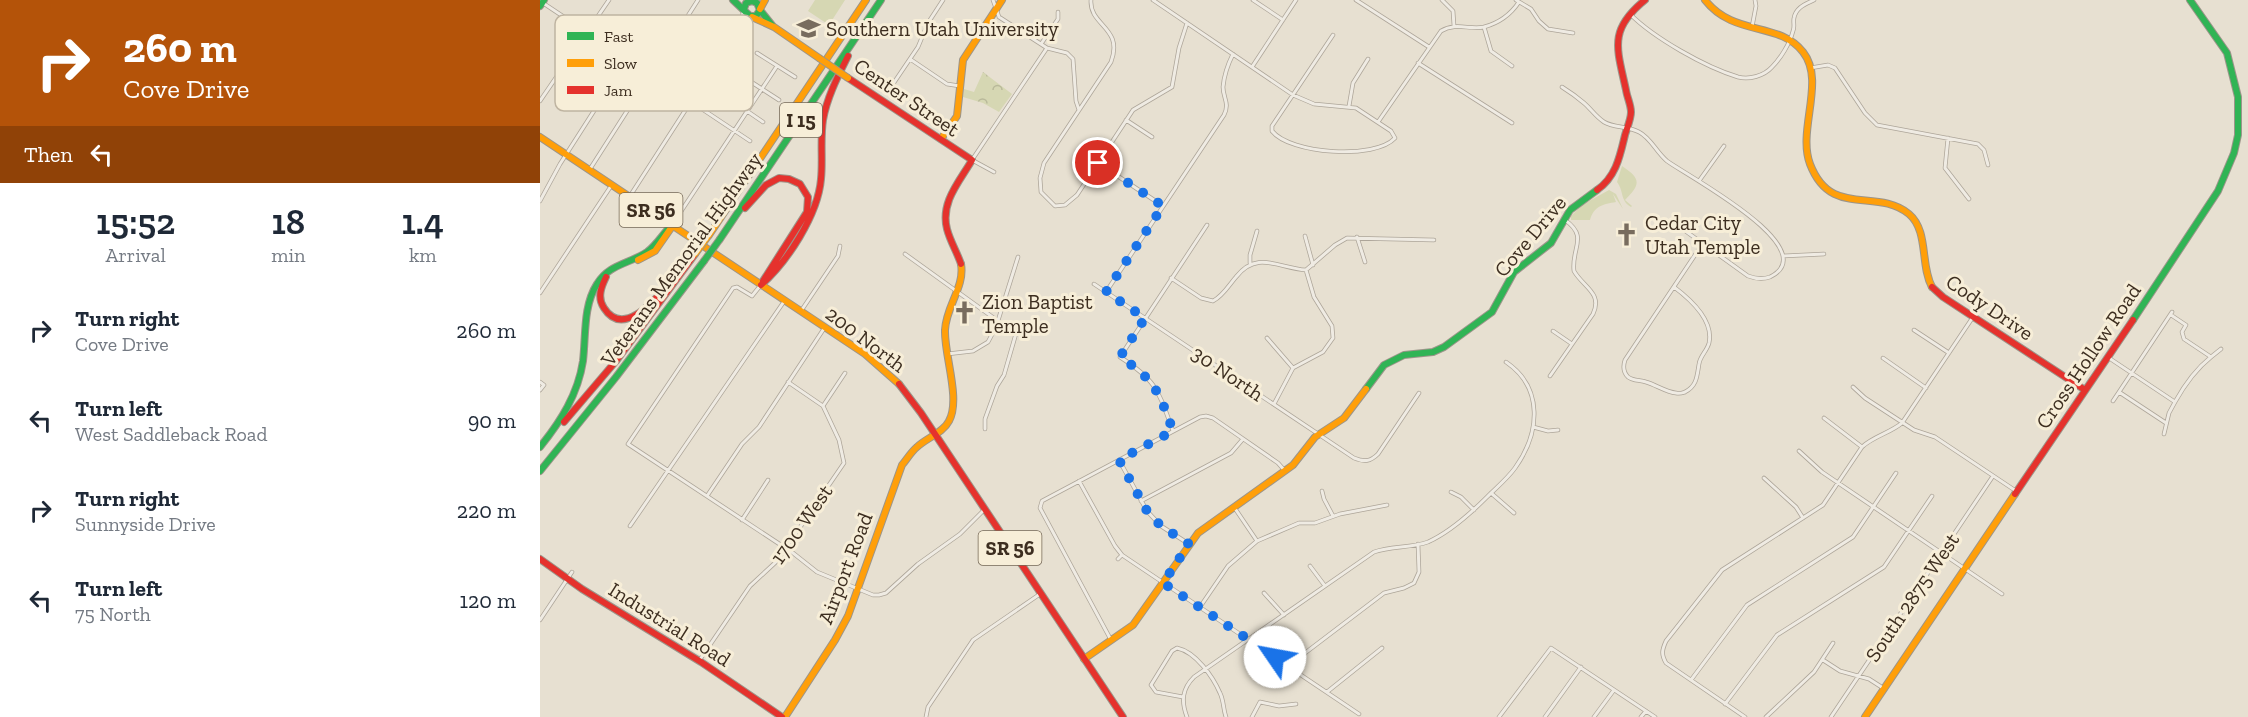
<!DOCTYPE html>
<style>
:root{--surface:#fff;--page:#f2f2f3;--text:#1f2937;--muted:#747a83}
body{margin:0;font-family:"Zilla Slab",serif;background:var(--page);color:var(--text);height:100vh;display:flex;flex-direction:column;font-size:22px;white-space:nowrap}
*{box-sizing:border-box;margin:0}
p{font-size:20px;color:var(--muted)}
.icon{flex:none;width:33px;height:33px;fill:none;stroke:currentColor;stroke-width:2;stroke-linecap:round;stroke-linejoin:round}
.map{position:relative;flex:1;overflow:hidden}
.panel{display:flex;flex-direction:column;background:var(--surface);width:540px}
.panel>*{flex:none}
.hud{background:#b45309;color:#fff;overflow:hidden}
.pin{position:absolute;display:grid;place-items:center;width:51px;height:51px;color:#fff;margin:-26px;border:3px solid #fff;border-radius:50%;box-shadow:0 2px 6px #0007}
.me{position:absolute;width:66px;margin:-33px;rotate:303deg;stroke-linejoin:round;filter:drop-shadow(0 0 4px #0008)}
.turn{display:flex;align-items:center;gap:21px;height:126px;padding:0 24px;font-size:27px}
.turn .icon{width:78px;height:78px;stroke-width:2.5}
.turn b{display:block;font-size:42px;line-height:51px}
.then{display:flex;align-items:center;height:57px;padding:0 24px;background:#0003;gap:12px;font-size:22px}
.eta{display:flex;justify-content:space-evenly;align-items:center;height:102px;text-align:center}
.eta b{font-size:36px;font-weight:600;line-height:42px}
ul{padding:0;list-style:none}
li{display:flex;align-items:center;gap:18px;height:90px;padding:0 24px}
li div{flex:1}
li b{display:block;font-size:22px}
li em{font-style:normal}
main{display:flex;flex:1;min-height:0}
.map>svg:first-child{display:block}
</style>
<main>
<section class="panel">
<div class="hud">
<div class="turn"><svg class="icon" aria-label="right" viewBox="0 0 24 24"><path d="M7 20v-9h11M14 6l5 5-5 5"/></svg><div><b>260 m</b>Cove Drive</div></div>
<div class="then">Then<svg class="icon" aria-label="left" viewBox="0 0 24 24"><path d="M17 20v-9H6M10 6l-5 5 5 5"/></svg></div>
</div>
<div class="eta">
<div><b>15:52</b><p>Arrival</p></div>
<div><b>18</b><p>min</p></div>
<div><b>1.4</b><p>km</p></div>
</div>
<ul>
<li><svg class="icon" aria-label="right" viewBox="0 0 24 24"><path d="M7 20v-9h11M14 6l5 5-5 5"/></svg><div><b>Turn right</b><p>Cove Drive</p></div><em>260 m</em></li>
<li><svg class="icon" aria-label="left" viewBox="0 0 24 24"><path d="M17 20v-9H6M10 6l-5 5 5 5"/></svg><div><b>Turn left</b><p>West Saddleback Road</p></div><em>90 m</em></li>
<li><svg class="icon" aria-label="right" viewBox="0 0 24 24"><path d="M7 20v-9h11M14 6l5 5-5 5"/></svg><div><b>Turn right</b><p>Sunnyside Drive</p></div><em>220 m</em></li>
<li><svg class="icon" aria-label="left" viewBox="0 0 24 24"><path d="M17 20v-9H6M10 6l-5 5 5 5"/></svg><div><b>Turn left</b><p>75 North</p></div><em>120 m</em></li>
</ul>
</section>
<div class="map">
<svg width="1708" height="717" viewBox="0 0 1708 717">
<defs>
<pattern id="forest-crowns" width="20" height="18" patternUnits="userSpaceOnUse" patternTransform="scale(1.5)"><rect width="20" height="18" fill="#d6d7b3"/><path d="M2 6a3 3 0 1 1 6 0M12 15a3 3 0 1 1 6 0" fill="none" stroke="#b9b99a"/></pattern>
</defs>
<rect width="100%" height="100%" fill="#e7e0d1"/>
<path fill="#d6d7b3" d="M275 0H305L289 25 268 11Z
M1082 166C1102 179 1100 185 1085 200L1092 206 1091 207C1080 201 1084 191 1077 182Z
M1069 190 1076 194 1083 209 1073 194 1076 202C1063 204 1054 206 1050 220H1031V216L1042 205Z"/>
<path fill="url(#forest-crowns)" d="M443 72 472 94 459 112 443 103 423 97 424 89 434 92Z"/>
<g fill="none" stroke-linecap="round" stroke-linejoin="round">
<defs>
<path id="street" d="M453 0 459 17 507 48 527 53 533 59 536 101 539 110
M551 0C549 26 584 27 571 62L504 163 500 178 501 192 515 206 525 205 537 195 593 110 632 87 639 48 647 23
M613 0 753 95 774 104 816 108 851 131 855 138C835 160 750 154 732 131V126L793 35
M713 0 743 20
M816 0 889 47
M902 0 913 11 914 26
M976 0 991 9 999 21 1008 29 1033 33
M0 1 210 141
M1090 14C1114 38 1165 67 1198 77 1209 80 1224 76 1232 67 1241 58 1250 43 1253 31 1255 27 1253 22 1254 18 1256 7 1266 4 1274 0
M199 25 204 10
M944 27 951 51 972 66
M1212 27 1216 6 1215 0
M501 44 518 19V12
M217 53 255 77
M370 59 407 84 420 86
M878 63 972 123
M712 67 756 0
M1270 68 1288 65 1295 68 1325 113 1337 125 1438 144 1444 150 1448 165
M202 76 239 100
M353 84 378 47 388 23 403 0
M1022 87C1030 92 1037 97 1044 103 1051 109 1056 117 1064 122 1074 128 1088 126 1099 132 1111 138 1116 152 1127 161 1144 174 1287 249 1230 277 1222 280 1216 279 1208 276L1144 230 1134 220
M188 98 223 122
M0 101 69 0
M809 106 813 83 828 59
M586 120 612 137
M838 122 901 31C916 22 929 30 944 27 959 23 971 14 979 2
M1408 138 1405 168 1429 199
M558 163 623 206
M50 169 158 0
M454 172 432 160 507 48
M1159 181 1184 146
M90 196 199 27 210 16
M0 201 20 164 59 103 61 96 60 81 79 53
M132 225 237 66
M765 236 773 265
M817 237 825 262
M365 254 458 321
M1243 256 1284 254
M710 263V255L717 231
M631 278 661 298 673 301C683 296 689 285 696 277 717 250 738 268 766 270L795 245 807 238 894 240
M554 284 814 458C824 462 830 462 838 454L879 393
M220 286 212 296 197 287 193 288 88 444 253 553 277 572 333 595H339L346 593 378 564 420 534 444 510
M1134 287C1150 299 1174 320 1169 343 1167 351 1160 356 1159 364 1157 376 1157 386 1145 392 1142 393 1140 394 1136 393 1126 392 1116 385 1106 382 1100 380 1093 381 1088 377 1083 372 1083 366 1085 360L1163 243
M566 292 684 115C690 103 683 98 683 87 684 76 688 64 693 54
M0 293 71 186
M261 311 298 256 300 246
M1631 315 1646 325 1642 332 1644 339 1671 357 1681 349
M1374 330 1409 353
M1013 331 1032 344
M727 338 753 368
M407 354 433 351 448 342 456 327 478 257
M1343 358 1386 388
M1569 358 1635 402 1629 413 1624 434
M1010 376 1053 314C1063 293 1043 287 1034 271 1031 248 1049 237 1025 220
M0 382 4 385 0 390
M1313 387 1325 398 1374 430 1395 437 1476 491
M1573 401 1579 392
M1635 402C1645 384 1656 369 1671 357
M734 404 753 368 783 352 793 338 792 326 774 297 766 270
M283 406 305 373
M1284 418 1322 447
M1626 423 1579 392 1632 312
M993 427 1008 431 1018 430
M445 429V419L457 386 464 375 477 330
M633 431C618 390 617 381 580 357L667 225
M1259 451 1282 472 1462 594
M579 460 607 511 621 526 649 544
M1224 478 1256 507 1263 518
M539 481 575 546 582 555 819 714
M782 491 784 499 793 516
M911 492 921 497 934 510
M951 493 974 513
M167 496 202 444 219 427 285 327
M601 501 691 453 703 439
M694 507 717 541
M202 520 228 480
M90 526 245 300
M578 559 582 555
M770 566 785 586
M724 593 744 615
M660 607 688 566 717 541 759 523H775L800 514 847 505
M0 620 32 572
M571 640 500 508 502 501 660 417 666 416 673 418 738 463 745 471
M1283 660 1300 671 1329 679 1343 688
M159 661 210 586 237 561 304 463 299 440 283 406 248 382
M748 666 844 593 864 588 874 583 879 572 878 544
M1151 680 1207 605 1313 537 1356 473
M787 692 842 648
M643 697 616 692 611 685 632 651 637 648C656 652 673 677 680 693 684 701 683 709 686 717
M1185 704 1237 635 1344 567 1392 496
M386 717 388 707 433 640 500 594
M647 717C641 701 642 689 654 677L834 552C851 546 871 548 888 542 910 532 930 514 947 497 956 488 967 479 975 468 1000 433 1004 388 966 362
M712 717 720 702 739 706 756 704
M959 717 1011 648 1115 717
M1005 717 1041 667
M1054 717 1074 690
M1101 717 1106 711
M1205 717 1126 663C1121 654 1122 650 1126 641L1182 570 1283 505 1322 447C1334 436 1350 433 1362 423L1433 317
M1226 717 1274 672 1293 643
M1291 717 1453 476"/>
<path id="fast" d="M193 0 210 16H216L220 10 217 3 212 1 206 3 204 9
M0 6 4 0
M220 10 232 25
M180 239 341 0
M1593 320 1678 191 1694 153 1698 135V97L1687 53 1650 0
M826 389 844 365 864 355 893 352 904 347 952 312 974 272 1011 243 1030 210 1057 190
M0 447C21 421 38 394 43 361 46 335 43 306 57 284 69 264 89 264 107 252 117 245 123 233 132 225
M0 471 76 377 164 261"/>
<path id="slow" d="M1165 0C1194 37 1239 21 1263 52 1286 81 1257 130 1270 164 1291 219 1336 187 1369 214 1389 231 1380 265 1392 287
M220 9 225 0
M212 17 234 27 279 58
M0 137 325 354 359 384
M401 139 417 116 423 60 462 0
M169 235 326 0
M98 260 115 251 131 228
M544 659 593 625 658 533 753 465 775 437 804 418 826 389
M245 717 295 640 308 616 362 465C367 459 371 452 377 447 386 438 403 433 409 421 421 399 404 355 405 330 406 306 425 287 421 264
M1325 717 1475 494"/>
<path id="jam" d="M308 78 432 160C420 181 400 202 407 229 410 241 417 252 421 264
M1057 190C1076 177 1080 156 1085 135 1087 128 1091 119 1091 112 1091 105 1087 97 1086 90 1077 48 1068 30 1105 0
M205 208 226 185 239 178 249 179 260 184 268 197 267 212 223 281
M66 277C61 287 57 298 64 308 85 341 120 293 135 278
M221 285C247 262 278 215 281 179 283 160 280 140 283 120 287 97 298 76 308 56
M1392 287 1403 297 1545 390
M359 384 381 413 583 717
M24 422 76 361 155 254
M1475 494 1593 320
M0 559 42 589 161 662 242 717"/>
</defs>
<use href="#street" stroke="#ada599" stroke-width="4.5"/>
<use href="#fast" stroke="#9c958a" stroke-width="8"/>
<use href="#slow" stroke="#9c958a" stroke-width="8"/>
<use href="#jam" stroke="#9c958a" stroke-width="8"/>
<use href="#street" stroke="#efebe3" stroke-width="3"/>
<use href="#fast" stroke="#30b455" stroke-width="6"/>
<use href="#slow" stroke="#ff9f0a" stroke-width="6"/>
<use href="#jam" stroke="#e5322d" stroke-width="6"/>
<defs>
<path id="fast-bridge" d="M164 261 180 239"/>
<path id="slow-bridge" d="M279 58 308 78
M155 254 169 235"/>
</defs>
<use href="#fast-bridge" stroke="#9c958a" stroke-width="8" stroke-linecap="butt"/>
<use href="#slow-bridge" stroke="#9c958a" stroke-width="8" stroke-linecap="butt"/>
<use href="#fast-bridge" stroke="#30b455" stroke-width="6"/>
<use href="#slow-bridge" stroke="#ff9f0a" stroke-width="6"/>
</g>
<g fill="none" stroke-linecap="round" stroke-linejoin="round">
<path stroke="#1a73e8" stroke-width="10" stroke-dasharray="0 18" d="M558 163 623 206 566 292 605 318 580 357C615 380 619 392 633 431L579 460 607 511 621 526 649 544 623 583 735 657"/>
</g>
<defs>
<symbol id="university-bare" viewBox="-9 -9 18 18"><path d="M0-5L7-2L0 1L-7-2ZM-4 1L0 2.5L4 1V4Q0 6-4 4Z" fill="#786c5e" stroke="#f7eed8" stroke-width="2.5" paint-order="stroke"/></symbol>
<symbol id="church-bare" viewBox="-9 -9 18 18"><path d="M-1.2-6h2.4v3.5h3.3v2.4h-3.3V6h-2.4V-.1h-3.3v-2.4h3.3Z" fill="#786c5e" stroke="#f7eed8" stroke-width="2.5" paint-order="stroke"/></symbol>
</defs>
<g fill-rule="evenodd">
<use href="#university-bare" x="252" y="12" width="33" height="33"/>
<use href="#church-bare" x="1070" y="218" width="33" height="33"/>
<use href="#church-bare" x="408" y="296" width="33" height="33"/>
</g>
<g text-anchor="middle" dominant-baseline="central" stroke-width="6" stroke-linejoin="round" paint-order="stroke">
<g fill="#f7eed8" stroke="#756857" stroke-width="1.5">
<rect x="240" y="103" width="42" height="34" rx="4.5"/>
<rect x="79.5" y="193" width="63" height="34" rx="4.5"/>
<rect x="438.5" y="531" width="63" height="34" rx="4.5"/>
</g>
<g font-size="20" font-weight="bold" fill="#3d2e20">
<text x="261" y="120">I 15</text>
<text x="111" y="210">SR 56</text>
<text x="470" y="548">SR 56</text>
</g>
<g font-size="21" fill="#3d2e20" stroke="#f7eed8" text-anchor="start">
<text x="286" y="28">Southern Utah University</text>
<text x="1105" y="222">Cedar City<tspan x="1105" dy="24">Utah Temple</tspan></text>
<text x="442" y="301">Zion Baptist<tspan x="442" dy="24">Temple</tspan></text>
</g>
<g font-size="21" fill="#3d2e20" stroke="#f7eed8">
<text transform="translate(367 97) rotate(34)">Center Street</text>
<text transform="translate(990 236) rotate(-50)">Cove Drive</text>
<text transform="translate(141 259) rotate(-54)">Veterans Memorial Highway</text>
<text transform="translate(1450 307) rotate(34)">Cody Drive</text>
<text transform="translate(326 339) rotate(37)">200 North</text>
<text transform="translate(1548 356) rotate(-56)">Cross Hollow Road</text>
<text transform="translate(688 373) rotate(34)">30 North</text>
<text transform="translate(261 524) rotate(-55)">1700 West</text>
<text transform="translate(305 568) rotate(-69)">Airport Road</text>
<text transform="translate(1372 597) rotate(-56)">South 2875 West</text>
<text transform="translate(130 624) rotate(32)">Industrial Road</text>
</g>
</g>
<rect x="15" y="15" width="198" height="96" rx="9" fill="#f7eed8" stroke="#bfb4a1" stroke-width="1.5"/>
<rect x="27" y="32" width="27" height="8" fill="#30b455"/>
<rect x="27" y="59" width="27" height="8" fill="#ff9f0a"/>
<rect x="27" y="86" width="27" height="8" fill="#e5322d"/>
<g font-size="16" fill="#3d2e20">
<text x="64" y="42">Fast</text>
<text x="64" y="69">Slow</text>
<text x="64" y="96">Jam</text>
</g>
</svg>
<div class="pin" style="left:558px;top:163px;background:#d93025"><svg class="icon" aria-label="arrive" viewBox="0 0 24 24"><path d="M6 21V4h12l-3 4 3 4H6"/></svg></div>
<svg class="me" style="left:735px;top:657px" viewBox="-20 -20 40 40"><circle r="19" fill="#fff"/><path d="M0-13L10 11 0 6-10 11z" fill="#1a73e8"/></svg>
</div>
</main>
